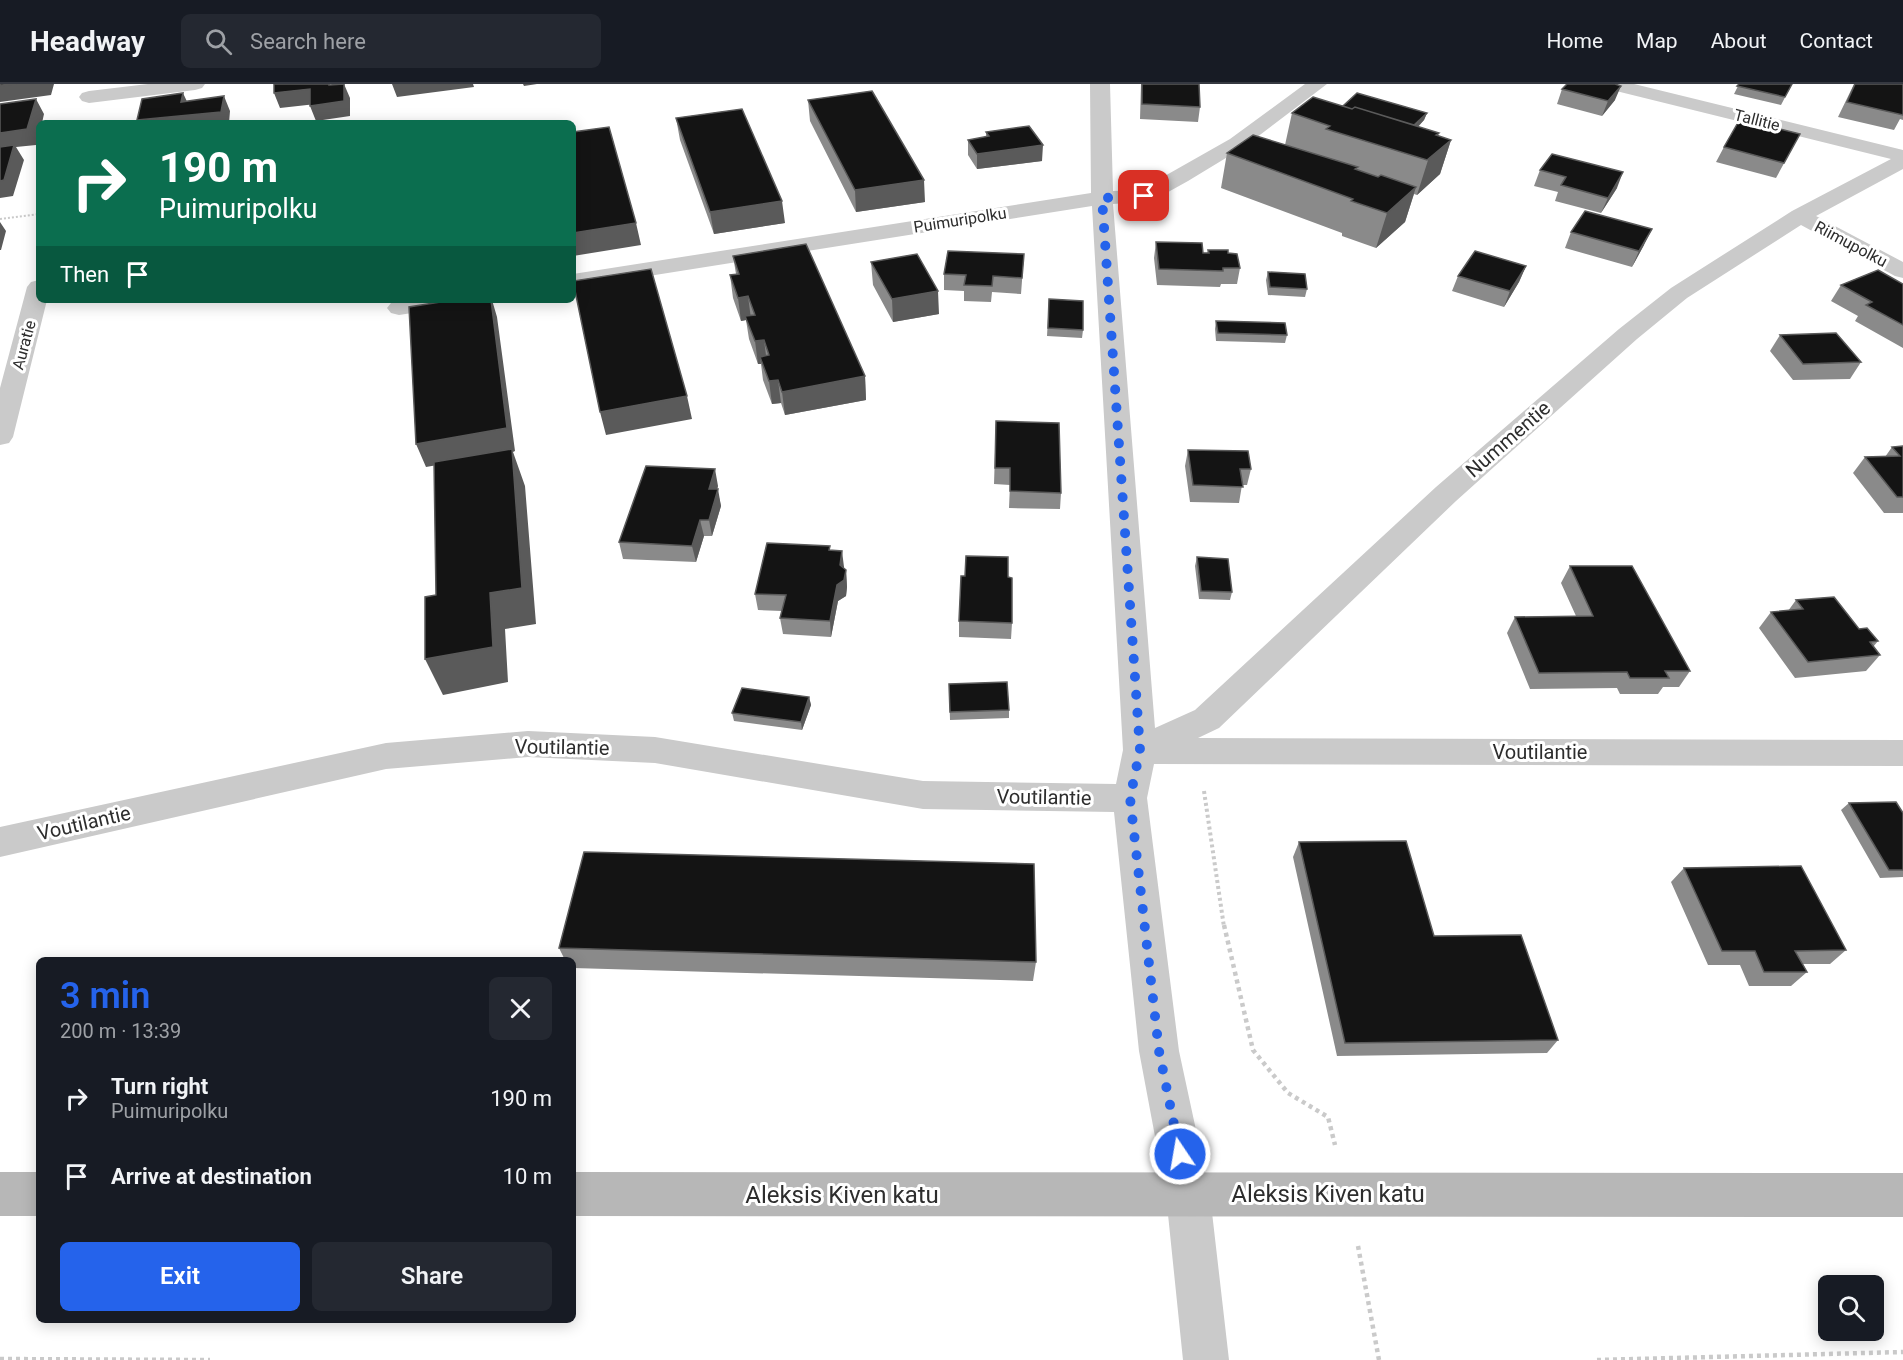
<!DOCTYPE html>
<meta charset="utf-8">
<style>
:root{--surface:#171b24;--page:#242831;--text:#f1f3f6;--muted:#9ea1a6;--line:#363941;--accent:#2563eb}
body{margin:0;font-family:Roboto,sans-serif;background:var(--page);color:var(--text);height:100vh;display:flex;flex-direction:column;font-size:22px;white-space:nowrap}
*{box-sizing:border-box;margin:0}
p{font-size:20px;color:var(--muted)}
.icon{flex:none;width:33px;height:33px;fill:none;stroke:currentColor;stroke-width:2;stroke-linecap:round;stroke-linejoin:round}
.map{position:relative;flex:1;overflow:hidden}
.drawer{position:absolute;left:36px;top:873px;width:540px;height:366px;display:flex;flex-direction:column;background:var(--surface);border-radius:9px;box-shadow:0 3px 15px #0003}
.drawer>*{flex:none}
.hud{position:absolute;left:36px;top:36px;width:540px;height:183px;border-radius:9px;box-shadow:0 3px 15px #0003;background:#0b6e4f;color:#fff;overflow:hidden}
.tools{position:absolute;left:1818px;top:1191px;display:grid;gap:12px}
.tools a{display:grid;place-items:center;width:66px;height:66px;border-radius:9px;background:var(--surface);box-shadow:0 3px 15px #0003;font-size:30px}
.pin{position:absolute;display:grid;place-items:center;width:51px;height:51px;color:#fff;margin:-26px;border-radius:12px;box-shadow:0 3px 9px #0006}
.me{position:absolute;width:66px;margin:-33px;rotate:348deg;stroke-linejoin:round;filter:drop-shadow(0 0 4px #0008)}
.turn{display:flex;align-items:center;gap:21px;height:126px;padding:0 24px;font-size:27px}
.turn .icon{width:78px;height:78px;stroke-width:2.5}
.turn b{display:block;font-size:42px;line-height:51px}
.then{display:flex;align-items:center;height:57px;padding:0 24px;background:#0003;gap:12px;font-size:22px}
.round{display:grid;place-items:center;flex:none;width:63px;height:63px;border-radius:9px;background:var(--page)}
.head{display:flex;align-items:center;justify-content:space-between;height:102px;padding:0 24px}
h1{font-size:36px;font-weight:600;line-height:45px;color:var(--accent)}
.primary-button{display:flex;gap:12px;margin-top:auto;padding:12px 24px}
.primary-button a{flex:1;height:69px;border-radius:9px;background:var(--accent);color:#fff;font-size:24px;font-weight:600;line-height:69px;text-align:center}
.primary-button a+a{background:var(--page);color:var(--text)}
ul{padding:0;list-style:none}
li{display:flex;align-items:center;gap:18px;height:78px;padding:0 24px}
li div{flex:1}
li b{display:block;font-size:22px}
li em{font-style:normal}
header{display:flex;align-items:center;gap:36px;box-sizing:border-box;height:84px;padding:0 30px;background:var(--surface);border-bottom:2px solid var(--line)}
header strong{font-size:28px}
nav{display:flex;gap:33px;margin-inline-start:auto;font-size:21px}
.search{width:420px;height:54px;background:var(--page);display:flex;align-items:center;gap:15px;box-sizing:border-box;padding:0 21px;border-radius:9px;color:var(--muted);font-size:22px}
.map>svg:first-child{display:block}
</style>
<header>
<strong>Headway</strong>
<div class="search"><svg class="icon" aria-label="search" viewBox="0 0 24 24"><circle cx="10" cy="10" r="6"/><path d="M15 15l6 6"/></svg>Search here</div>
<nav><a>Home</a><a>Map</a><a>About</a><a>Contact</a></nav>
</header>
<div class="map">
<svg width="1903" height="1276" viewBox="0 0 1903 1276">
<rect width="100%" height="100%" fill="#fff"/>
<g fill="none" stroke-linecap="round" stroke-linejoin="round">
<path stroke="#cacaca" stroke-width="2" stroke-dasharray="2 2" stroke-linecap="butt" d="M0 135 39 130"/>
<path stroke="#cacaca" stroke-width="4" stroke-dasharray="3 3" stroke-linecap="butt" d="M1204 707 1224 843"/>
<path stroke="#cacaca" stroke-width="4.5" stroke-dasharray="4 4" stroke-linecap="butt" d="M1224 841 1253 966 1288 1009 1328 1033 1335 1061
M1358 1162 1379 1276
M0 1275 210 1276
M1597 1276 1903 1268"/>
<path fill="#cacaca" fill-rule="evenodd" d="M148 0H205L202 4 195 6 89 19 82 17 79 13 82 9 89 7Z
M1090 0H1110L1113 107 1140 106 1230 55 1305 0H1327L1244 63 1188 97 1152 117 1113 120 1155 644 1195 626 1436 403 1619 245 1671 204 1792 127 1891 75 1604 4 1601 0H1634L1903 66V85L1816 132 1903 178V194L1895 192 1801 141 1687 214 1637 255 1456 417 1219 644 1198 654 1903 656V682L1154 680 1147 714 1179 967 1210 1111 1229 1276H1183L1166 1111 1139 967 1114 728 923 725 655 679 528 673 386 685 0 773V743L386 659 528 647 655 653 923 697 1116 700 1123 666 1092 122 573 204V190L1091 109Z
M39 196V216H47L13 353 9 359 0 361V304L27 203 31 198Z
M404 216H463L459 221 451 223 399 231 391 229 387 224 391 219Z"/>
<path fill="#b7b7b7" fill-rule="evenodd" d="M0 1088H39V1132H0Z
M573 1088 1903 1089V1133L573 1132Z"/>
</g>
<path fill="#8a8a8a" d="M1141 0H1199L1200 23 1198 38 1140 35Z
M1739 0H1792L1781 21 1734 10Z
M1854 0H1903V36L1900 35 1894 46 1838 33Z
M1562 5 1615 16 1602 32 1557 20Z
M808 16 925 118 856 128 810 37Z
M1343 22 1427 29 1424 36 1418 43 1438 52 1451 56 1440 90 1417 111 1414 110 1405 138 1376 164 1342 152V149L1221 104 1227 69 1285 61 1292 29Z
M676 34 785 139 714 150 680 56Z
M986 48 1042 77 977 85 968 71V56L986 53Z
M1800 50 1776 94 1716 78 1724 63Z
M1540 86 1617 104 1601 129 1555 117 1558 108 1534 102Z
M1571 148 1644 161 1632 183 1565 164Z
M1156 158 1203 169H1207L1208 166 1228 169 1240 184 1237 200H1221L1220 203 1157 201 1154 174Z
M1024 170 1021 210 992 208 991 218 964 217V207L944 206V190Z
M733 172 865 292 866 316 785 331 781 319 772 320 763 296 761 280H758L749 255 746 236 741 237 733 214 730 191 736 190Z
M871 178 939 230 893 238 873 201Z
M1526 182 1519 198 1504 223 1452 207 1458 192Z
M1268 188 1307 205 1305 213 1268 211 1266 196Z
M1903 200V264L1855 237 1858 232 1831 217 1841 201Z
M1049 215 1083 246 1082 254 1047 252Z
M1216 237 1287 251 1285 259 1216 257 1215 245Z
M1780 251 1861 278 1850 295 1793 296 1770 267Z
M996 337 1061 409 1060 425 1009 424 1010 401 994 400Z
M1903 362V429H1884L1853 389 1865 373H1885L1892 363Z
M1188 366 1251 385 1247 401H1242L1239 419 1190 418 1185 382Z
M718 402 717 405 721 422 712 452H704L696 478 623 475 619 458Z
M830 466 844 483V485L846 486 847 503 846 512 838 517 831 553 783 550 780 534 782 527 758 526 755 510Z
M1197 473 1232 508 1230 516 1199 515 1195 482Z
M1570 482 1690 587 1679 603H1663L1658 610H1620L1617 604 1530 605 1507 549 1515 533 1576 532 1561 499Z
M1008 493 1012 539 1011 555 959 553V537Z
M1796 516 1859 545 1878 557 1873 563 1880 571 1866 587 1795 594 1759 544 1771 528 1788 527Z
M949 600 1009 626V634L950 636Z
M809 613 811 621 802 646 734 637 732 629Z
M1849 719 1903 729V793L1880 794 1841 726Z
M1299 758 1434 852 1558 956 1547 969 1337 972 1293 773Z
M1684 784 1846 866 1830 880H1803L1807 888 1791 902H1749L1740 881H1708L1671 798Z
M559 864 1036 878 1033 897 573 884V876H565Z"/>
<path fill="#5a5a5a" d="M16 0H54L51 11 0 18V2Z
M344 0 350 14V32L316 37 310 22Z
M392 0H473L474 3 397 13Z
M523 0H537L524 2Z
M1621 2 1615 16 1602 32 1608 17Z
M310 5 316 20 280 24 274 9Z
M183 9 190 24 224 12 230 27 229 39H138L137 36 181 18Z
M36 15 44 30 42 39H39V48L36 61 16 63 24 76 13 112 0 114V49Z
M1427 29 1424 36 1411 50 1414 42Z
M1439 49 1431 72 1451 56 1440 90 1417 111 1436 51Z
M1043 61 1042 77 977 85V70Z
M1623 88 1617 104 1601 129 1608 114Z
M924 96 925 118 856 128 855 106Z
M1416 103 1405 138 1376 164 1387 129Z
M782 117 785 139 714 150 710 128Z
M0 138 6 147 1 166H0Z
M636 139 641 161 573 172V149Z
M1652 145 1644 161 1632 183 1639 167Z
M1526 182 1519 198 1504 223 1510 207Z
M938 207 939 230 893 238 892 215Z
M748 212 751 235 745 232 746 236 741 237 738 214Z
M491 216H492L497 233 515 367 513 368 525 402 536 540 505 545 508 598 443 611 425 575 490 509 512 368 426 383 416 360Z
M764 256 767 279 760 273 761 280H758L755 257Z
M865 292 866 316 785 331 782 308Z
M778 296 781 319 772 320 769 297Z
M687 312 692 335 606 351 600 328Z
M715 385 718 402 713 421 709 405Z
M718 405 721 422 712 452 709 436Z
M700 436 704 452 696 478 692 462Z
M842 467 844 483 841 498 840 481Z
M846 486 847 503 846 512 838 517 831 553 830 537 837 501Z
M809 613 811 621 802 646 801 638Z"/>
<path fill="#141414" stroke="#5a5a5a" stroke-width="1.5" d="M0 0H16L0 2Z
M274 0H329V1L344 0V17L310 22V5L274 9Z
M1142 0H1199L1200 23 1142 20Z
M1567 0H1615L1621 2 1608 17 1562 5Z
M1739 0H1792L1785 13 1737 2Z
M1855 0H1903V31L1847 18Z
M872 7 924 96 855 106 808 16Z
M183 9 181 18 224 12 221 28 137 36 142 15Z
M1357 9 1427 29 1414 41 1355 23 1352 25 1343 22Z
M1313 13 1352 25 1355 23 1439 49 1436 51 1451 56 1427 76 1326 45 1330 42 1292 29Z
M36 15 27 45 0 49V20Z
M742 25 782 117 710 128 676 34Z
M1740 35 1800 50 1784 79 1724 63Z
M1029 42 1043 61 977 70 968 56 989 52 986 48Z
M609 43 636 139 573 149V48Z
M1253 51 1358 83 1355 85 1378 93 1381 91 1416 103 1387 129 1351 117 1353 115 1227 69Z
M14 61 4 96 0 97V63Z
M1552 70 1623 88 1608 114 1561 101 1566 93 1540 86Z
M1585 127 1652 145 1639 167 1571 148Z
M1156 158 1202 159 1203 169H1209L1208 166H1228V169L1237 170 1240 184H1223V187L1159 185Z
M806 160 865 292 782 308 778 296 769 297 760 273 769 271 764 256 755 257 745 232 755 231 748 212 738 214 730 191 739 190 733 172Z
M948 167 1024 170 1022 194 993 192 992 202 964 201 966 191 944 190Z
M1475 167 1526 182 1510 207 1458 192Z
M917 170 938 207 892 215 871 178Z
M651 185 687 312 600 328 573 197Z
M1878 186 1903 200V241L1866 221 1872 218 1841 201Z
M1268 188 1305 190 1307 205 1270 203Z
M1049 215 1083 217V246L1048 244Z
M453 216H491L507 344 416 360 409 223Z
M1216 237 1285 239 1287 251 1218 249Z
M1836 249 1861 278 1803 280 1780 251Z
M996 337 1059 339 1061 409 1010 407V384H995Z
M1903 362V413H1897L1865 373 1900 372 1892 363Z
M512 365 522 504 490 509 493 563 425 575V513L436 511 434 378Z
M1188 366 1248 367 1251 385H1240L1243 403 1193 401Z
M646 382 715 385 709 405H718L709 436H700L692 462 619 458Z
M767 459 830 462 829 466 842 467 840 481 846 486 844 496 837 501 830 537 780 534 786 511 755 510Z
M966 472 1008 473V493L1012 494V539L959 537 961 492H965Z
M1197 473 1228 475 1232 508 1201 507Z
M1570 482H1632L1690 587H1665L1669 594H1630L1627 588 1539 589 1515 533 1593 532Z
M1834 513 1859 545 1867 544 1878 557 1870 558 1880 571 1808 578 1771 528 1803 525 1796 516Z
M1007 598 1009 626 950 628 949 600Z
M742 604 809 613 801 638 732 629Z
M1896 718 1903 729V786H1889L1849 719Z
M1406 757 1434 852 1521 851 1558 956 1345 959 1299 758Z
M584 768 1034 780 1036 878 559 864Z
M1801 782 1846 866 1795 867 1807 888H1764L1755 867H1722L1684 784Z"/>
<g fill="none" stroke-linecap="round" stroke-linejoin="round">
<path stroke="#2563eb" stroke-width="10" stroke-dasharray="0 18" d="M1144 112 1102 114 1140 666 1130 714 1159 967 1180 1070"/>
</g>
<g text-anchor="middle" dominant-baseline="central" stroke-width="6" stroke-linejoin="round" paint-order="stroke">
<g font-size="16" fill="#2d2d2d" stroke="#fff">
<text transform="translate(1757 36) rotate(14)">Tallitie</text>
<text transform="translate(960 136) rotate(-9)">Puimuripolku</text>
<text transform="translate(1851 160) rotate(28)">Riimupolku</text>
<text transform="translate(24 261) rotate(-75)">Auratie</text>
</g>
<g font-size="20" fill="#2d2d2d" stroke="#fff">
<text transform="translate(1508 355) rotate(-41)">Nummentie</text>
<text transform="translate(562 663) rotate(1)">Voutilantie</text>
<text x="1540" y="668">Voutilantie</text>
<text transform="translate(1044 713) rotate(1)">Voutilantie</text>
<text transform="translate(84 739) rotate(-13)">Voutilantie</text>
</g>
<g font-size="24" fill="#2d2d2d" stroke="#fff">
<text x="1328" y="1110">Aleksis Kiven katu</text>
<text x="842" y="1111">Aleksis Kiven katu</text>
</g>
</g>
</svg>
<div class="tools">
<a><svg class="icon" aria-label="search" viewBox="0 0 24 24"><circle cx="10" cy="10" r="6"/><path d="M15 15l6 6"/></svg></a>
</div>
<div class="pin" style="left:1144px;top:112px;background:#d93025"><svg class="icon" aria-label="arrive" viewBox="0 0 24 24"><path d="M6 21V4h12l-3 4 3 4H6"/></svg></div>
<svg class="me" style="left:1180px;top:1070px" viewBox="-20 -20 40 40"><circle r="17" fill="#2563eb" stroke="#fff" stroke-width="3"/><path d="M0-11L8 9 0 5-8 9z" fill="#fff"/></svg>
<div class="hud">
<div class="turn"><svg class="icon" aria-label="right" viewBox="0 0 24 24"><path d="M7 20v-9h11M14 6l5 5-5 5"/></svg><div><b>190 m</b>Puimuripolku</div></div>
<div class="then">Then<svg class="icon" aria-label="arrive" viewBox="0 0 24 24"><path d="M6 21V4h12l-3 4 3 4H6"/></svg></div>
</div>
<section class="drawer">
<div class="head"><div><h1>3 min</h1><p>200 m · 13:39</p></div><a class="round"><svg class="icon" aria-label="close" viewBox="0 0 24 24"><path d="M6 6l12 12M18 6L6 18"/></svg></a></div>
<ul>
<li><svg class="icon" aria-label="right" viewBox="0 0 24 24"><path d="M7 20v-9h11M14 6l5 5-5 5"/></svg><div><b>Turn right</b><p>Puimuripolku</p></div><em>190 m</em></li>
<li><svg class="icon" aria-label="arrive" viewBox="0 0 24 24"><path d="M6 21V4h12l-3 4 3 4H6"/></svg><div><b>Arrive at destination</b></div><em>10 m</em></li>
</ul>
<div class="primary-button"><a>Exit</a><a>Share</a></div>
</section>
</div>
